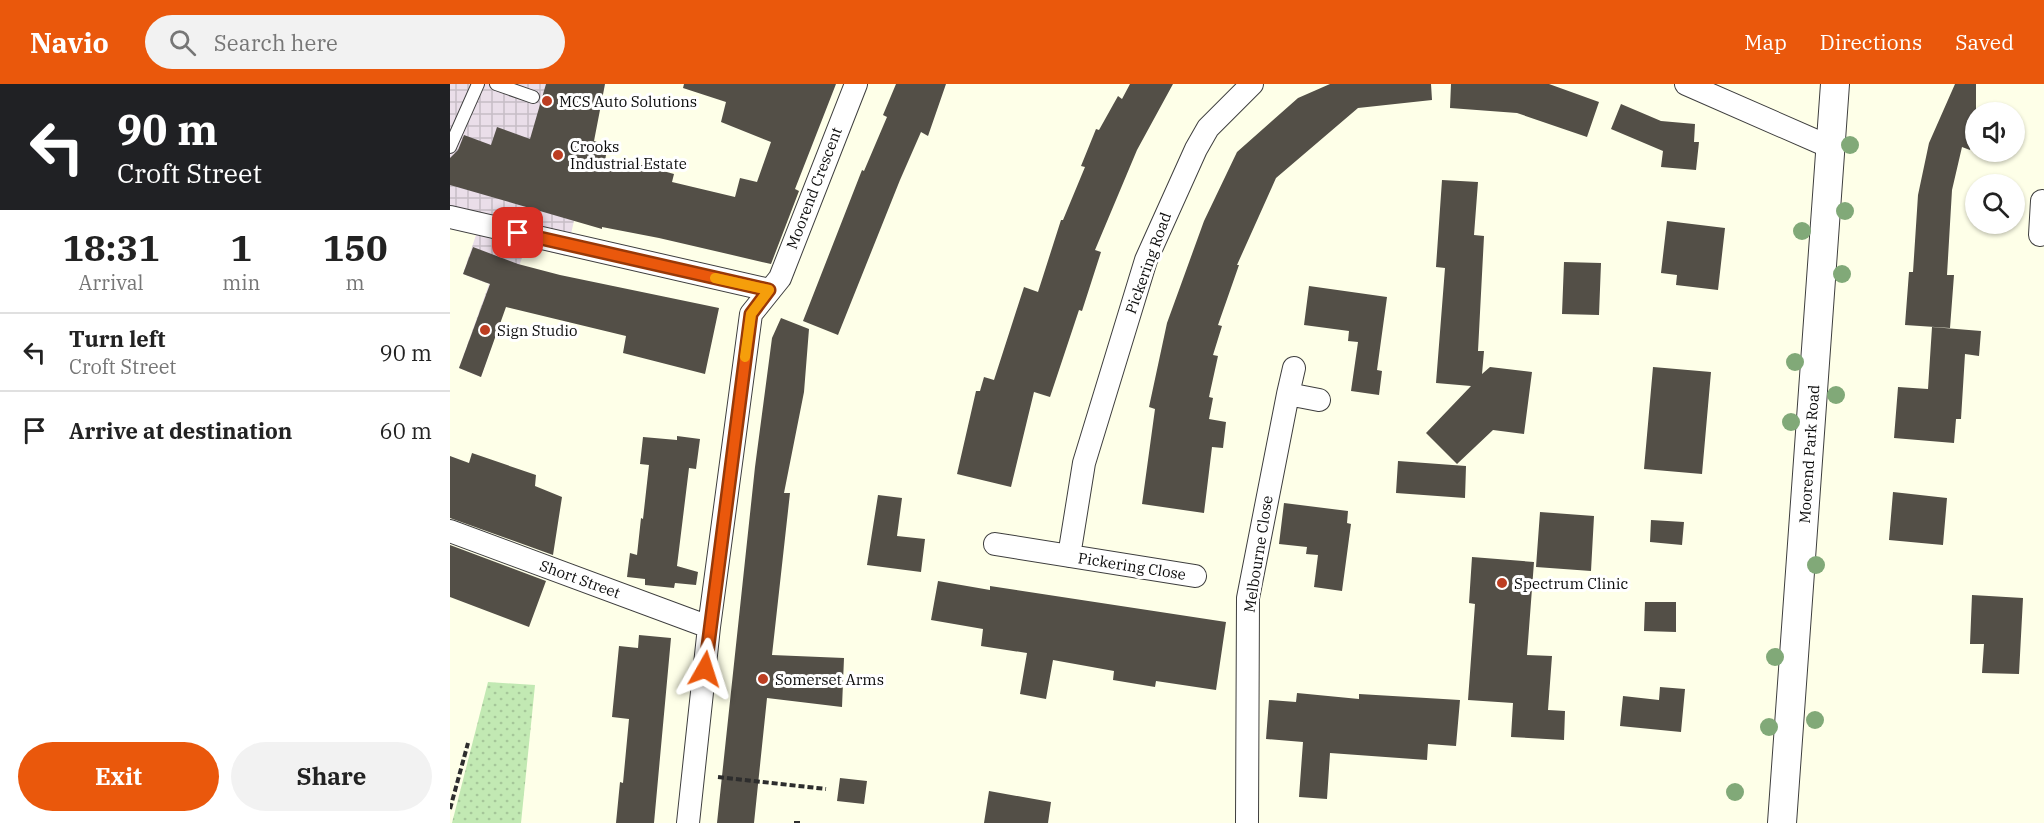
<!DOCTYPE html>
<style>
:root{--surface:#fff;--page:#f2f2f2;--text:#222;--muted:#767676;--line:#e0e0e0;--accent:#ea580c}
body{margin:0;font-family:"IBM Plex Serif",serif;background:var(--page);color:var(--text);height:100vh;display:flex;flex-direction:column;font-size:22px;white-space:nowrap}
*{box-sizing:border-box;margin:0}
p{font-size:20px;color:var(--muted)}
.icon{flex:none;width:33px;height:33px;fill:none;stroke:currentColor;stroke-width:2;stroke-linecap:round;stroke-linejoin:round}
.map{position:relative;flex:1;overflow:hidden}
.side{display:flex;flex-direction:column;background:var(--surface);width:450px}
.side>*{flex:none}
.guide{background:#202124;color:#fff;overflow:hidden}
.fabs{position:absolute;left:1515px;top:18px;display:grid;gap:12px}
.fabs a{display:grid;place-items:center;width:60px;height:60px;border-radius:50%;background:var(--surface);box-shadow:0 2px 4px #0004;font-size:30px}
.pin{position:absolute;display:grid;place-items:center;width:51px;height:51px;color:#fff;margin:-26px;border-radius:12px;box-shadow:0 3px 9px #0006}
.me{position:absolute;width:66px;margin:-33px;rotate:6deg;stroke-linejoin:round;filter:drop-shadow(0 0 4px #0008)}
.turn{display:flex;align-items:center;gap:21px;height:126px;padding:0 18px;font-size:27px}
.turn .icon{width:78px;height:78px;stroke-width:2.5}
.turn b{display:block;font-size:42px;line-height:51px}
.eta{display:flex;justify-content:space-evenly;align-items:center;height:102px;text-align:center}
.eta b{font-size:36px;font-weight:700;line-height:42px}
.action{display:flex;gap:12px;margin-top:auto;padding:12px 18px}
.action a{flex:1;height:69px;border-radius:36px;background:var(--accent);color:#fff;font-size:24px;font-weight:700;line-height:69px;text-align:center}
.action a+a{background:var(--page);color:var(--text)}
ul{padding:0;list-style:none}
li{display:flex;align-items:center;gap:18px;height:78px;padding:0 18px;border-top:2px solid var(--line)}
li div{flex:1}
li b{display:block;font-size:22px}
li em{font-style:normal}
header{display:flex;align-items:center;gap:36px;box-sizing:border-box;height:84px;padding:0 30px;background:var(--accent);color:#fff}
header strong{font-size:28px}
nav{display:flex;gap:33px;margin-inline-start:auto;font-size:21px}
.search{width:420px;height:54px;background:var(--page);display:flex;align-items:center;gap:15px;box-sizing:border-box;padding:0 21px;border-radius:33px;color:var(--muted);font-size:22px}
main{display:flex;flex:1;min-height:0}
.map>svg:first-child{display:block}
</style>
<header>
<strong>Navio</strong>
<div class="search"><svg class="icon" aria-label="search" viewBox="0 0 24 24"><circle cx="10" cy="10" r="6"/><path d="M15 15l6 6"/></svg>Search here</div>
<nav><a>Map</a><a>Directions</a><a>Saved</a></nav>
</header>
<main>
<section class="side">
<div class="guide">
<div class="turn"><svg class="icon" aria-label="left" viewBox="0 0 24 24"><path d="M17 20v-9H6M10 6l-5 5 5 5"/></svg><div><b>90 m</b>Croft Street</div></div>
</div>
<div class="eta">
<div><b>18:31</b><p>Arrival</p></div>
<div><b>1</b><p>min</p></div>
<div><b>150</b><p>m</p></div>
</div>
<ul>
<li><svg class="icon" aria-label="left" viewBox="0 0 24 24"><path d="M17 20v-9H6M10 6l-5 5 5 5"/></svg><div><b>Turn left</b><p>Croft Street</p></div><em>90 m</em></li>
<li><svg class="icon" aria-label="arrive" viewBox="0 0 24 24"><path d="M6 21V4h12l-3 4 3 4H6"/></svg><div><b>Arrive at destination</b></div><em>60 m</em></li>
</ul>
<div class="action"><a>Exit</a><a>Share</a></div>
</section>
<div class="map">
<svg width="1594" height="739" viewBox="0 0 1594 739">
<defs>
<pattern id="industrial-grid" width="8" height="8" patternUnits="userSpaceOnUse" patternTransform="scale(1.5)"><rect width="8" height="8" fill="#eadee9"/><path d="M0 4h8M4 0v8" fill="none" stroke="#c7bdc6"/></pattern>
<pattern id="garden-dots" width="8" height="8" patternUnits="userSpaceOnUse" patternTransform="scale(1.5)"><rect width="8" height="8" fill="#c2e9b3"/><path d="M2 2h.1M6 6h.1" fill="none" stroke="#a5c699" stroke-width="1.8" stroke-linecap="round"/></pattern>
</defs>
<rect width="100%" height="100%" fill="#feffe8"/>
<path fill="url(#industrial-grid)" d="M0 0H155L116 172 76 162 31 293 9 284 39 200 13 190 32 133 0 124Z"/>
<path fill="url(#garden-dots)" d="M38 598 85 601 71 739H2Z"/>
<path fill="#534f47" d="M96 0H155L144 57 154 60 151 69 156 71 155 77 184 79 224 90 222 98 285 113 290 94 307 98 321 58 271 38 276 18 233 4 234 0H386L345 105 349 107 321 180 209 154 152 143V145L0 101V74L8 66 14 51 41 61 47 43 80 55Z
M446 0H496L478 52 471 48 450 96 388 251 353 237 412 86 414 87 437 33 433 31Z
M680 0H723L687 66 645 166 651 168 632 227 629 226 600 313 584 308 561 403 507 390 526 307H530L534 293 544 296 574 203 588 208 611 136H613L635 83 631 82 646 45 649 46 668 12 672 15Z
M880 0H981L982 16 908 24 826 94 787 181H789L768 241 772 242 763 271 768 272 759 313 763 314 759 335 776 338 773 364 762 363 754 429 692 420 705 325 699 323 717 239 754 137 787 68 848 14Z
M1001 0H1099L1149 18 1137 53 1067 29 1000 24Z
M1505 0H1526V53L1520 66 1512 63 1502 106 1497 191H1504L1500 244 1455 241 1459 188H1463L1468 111 1479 59Z
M1171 20 1211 37 1245 40 1244 58H1249L1246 86 1211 83 1213 67 1161 45Z
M992 96 1028 98 1024 151 1034 152 1028 267H1034L1032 290 1040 283 1082 288 1074 350 1043 346 1007 380 976 349 1021 302 986 299 995 184 986 183Z
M1217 137 1275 144 1268 206 1226 201 1227 191 1211 189Z
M23 163 68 180 110 191 269 224 255 290 173 269 176 252 56 223 31 293 9 284 40 200 13 190Z
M1114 178 1151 179 1149 231 1112 230Z
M859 202 937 213 927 286 932 287 929 311 901 307 908 258 898 257 899 247 854 241Z
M331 234 359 245 354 308 334 409H340L322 571 394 574 392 623 317 614 304 739H267L305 383 322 254Z
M1482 243 1531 247 1529 272 1515 270 1511 335H1506L1504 359 1444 354 1448 303 1478 305Z
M1203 283 1261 288 1252 390 1194 385Z
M227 352 250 355 246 385 239 384 227 482 248 488 246 501 225 499 224 504 195 501V495L177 493 180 469 187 471 191 434 193 435 199 381 190 380 193 353 227 356Z
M22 369 86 391 85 402 112 413 103 471 0 434V372L19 379Z
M948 377 1016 382 1015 414 946 409Z
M1443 408 1497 414 1493 461 1439 456Z
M428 411 452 414 447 452 475 455 471 488 417 481Z
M834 419 898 427 897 439 901 440 892 507 864 503 868 471 856 470 857 463 829 460Z
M1090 428 1144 432 1141 487 1086 483Z
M1201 436 1234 438 1232 461 1200 458Z
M0 461 96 497 79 543 0 513Z
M1022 473 1084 478 1077 571 1102 572 1098 626 1115 627 1114 656 1061 653 1063 619 1018 616 1025 520 1019 519Z
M488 497 540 506V502L776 538 766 606 706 597 705 603 663 596 664 587 603 576 596 615 570 610 577 569 531 562 533 545 481 536Z
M1522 511 1573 514 1569 590 1532 589 1534 560H1520Z
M1195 518H1226V548L1194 547Z
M189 551 221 554 204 739H166L170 698 173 699 179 635 162 633 169 562 188 564Z
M1210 603 1235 605 1231 648 1170 642 1173 612 1209 616Z
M847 609 909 615V610L1010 616 1006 662 978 660 977 676 880 669 877 715 849 713 853 658 816 655 819 616 846 618Z
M390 694 417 697 414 720 387 717Z
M539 707 601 718 598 739H534Z"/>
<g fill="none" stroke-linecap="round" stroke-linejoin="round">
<defs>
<path id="service" d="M46 0 83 13
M0 63 28 0"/>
<path id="minor" d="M1236 0 1380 63
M0 133 319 206
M1590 151 1592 117
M844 284 838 310 869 316
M0 447 259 543
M545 460 745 492
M619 472 634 379 696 176 746 65 758 44 802 0
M238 739 259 543 301 230 330 194 406 0
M797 739 798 514 838 310"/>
<path id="tertiary" d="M1332 739 1385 0"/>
</defs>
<use href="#service" stroke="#3e3e3e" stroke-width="14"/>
<use href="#minor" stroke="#3e3e3e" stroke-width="24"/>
<use href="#tertiary" stroke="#3e3e3e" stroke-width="30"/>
<path stroke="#2d2d2d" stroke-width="4" stroke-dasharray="6 3" stroke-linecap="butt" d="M268 693 376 705
M0 725 18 659
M344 739H350"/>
<use href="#service" stroke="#fff" stroke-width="12"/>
<use href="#minor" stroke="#fff" stroke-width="22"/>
<use href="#tertiary" stroke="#fff" stroke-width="28"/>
</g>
<g fill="#81a978">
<circle cx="1400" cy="61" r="9"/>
<circle cx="1395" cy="127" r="9"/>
<circle cx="1352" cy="147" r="9"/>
<circle cx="1392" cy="190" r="9"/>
<circle cx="1345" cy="278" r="9"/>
<circle cx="1386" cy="311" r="9"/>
<circle cx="1341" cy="338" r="9"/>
<circle cx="1366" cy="481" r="9"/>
<circle cx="1325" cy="573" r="9"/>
<circle cx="1365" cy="636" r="9"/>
<circle cx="1319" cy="643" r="9"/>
<circle cx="1285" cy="708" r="9"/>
</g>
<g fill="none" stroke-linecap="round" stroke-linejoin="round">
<defs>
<path id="route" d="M68 149 319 206 301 230 255 585"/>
</defs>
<use href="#route" stroke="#983908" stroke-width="15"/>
<use href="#route" stroke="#ea580c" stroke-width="10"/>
<path stroke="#f59e0b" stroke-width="10" d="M265 194 319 206 301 230 295 273"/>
</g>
<g fill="#bc3e22" stroke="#fff" stroke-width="2">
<circle cx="97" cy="17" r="6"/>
<circle cx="108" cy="71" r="6"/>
<circle cx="35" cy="246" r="6"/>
<circle cx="1052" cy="499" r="6"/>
<circle cx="313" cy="595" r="6"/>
</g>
<g text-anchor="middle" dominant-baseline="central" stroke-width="6" stroke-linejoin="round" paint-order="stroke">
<g font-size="15" fill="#0b0b0b" stroke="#fff" text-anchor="start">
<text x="109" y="17">MCS Auto Solutions</text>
<text x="120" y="62">Crooks<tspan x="120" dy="17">Industrial Estate</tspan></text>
<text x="47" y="246">Sign Studio</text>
<text x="1064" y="499">Spectrum Clinic</text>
<text x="325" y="595">Somerset Arms</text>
</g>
<g font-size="15" fill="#0b0b0b" stroke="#fff">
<text transform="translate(364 104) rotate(-69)">Moorend Crescent</text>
<text transform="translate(698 179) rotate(-70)">Pickering Road</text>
<text transform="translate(1359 370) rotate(-86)">Moorend Park Road</text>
<text transform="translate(808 470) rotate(-81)">Melbourne Close</text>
<text transform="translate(682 482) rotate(9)">Pickering Close</text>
<text transform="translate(130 495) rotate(20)">Short Street</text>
</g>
</g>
</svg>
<div class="fabs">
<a><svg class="icon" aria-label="sound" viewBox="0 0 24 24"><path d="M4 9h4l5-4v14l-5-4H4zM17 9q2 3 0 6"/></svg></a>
<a><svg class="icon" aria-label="search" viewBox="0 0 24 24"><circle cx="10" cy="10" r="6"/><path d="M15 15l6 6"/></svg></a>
</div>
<div class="pin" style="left:68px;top:149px;background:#d93025"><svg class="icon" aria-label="arrive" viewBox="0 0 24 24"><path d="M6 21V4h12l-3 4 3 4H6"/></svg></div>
<svg class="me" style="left:255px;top:585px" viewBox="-20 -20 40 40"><path d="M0-17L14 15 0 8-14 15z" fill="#ea580c" stroke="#fff" stroke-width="4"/></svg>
</div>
</main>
